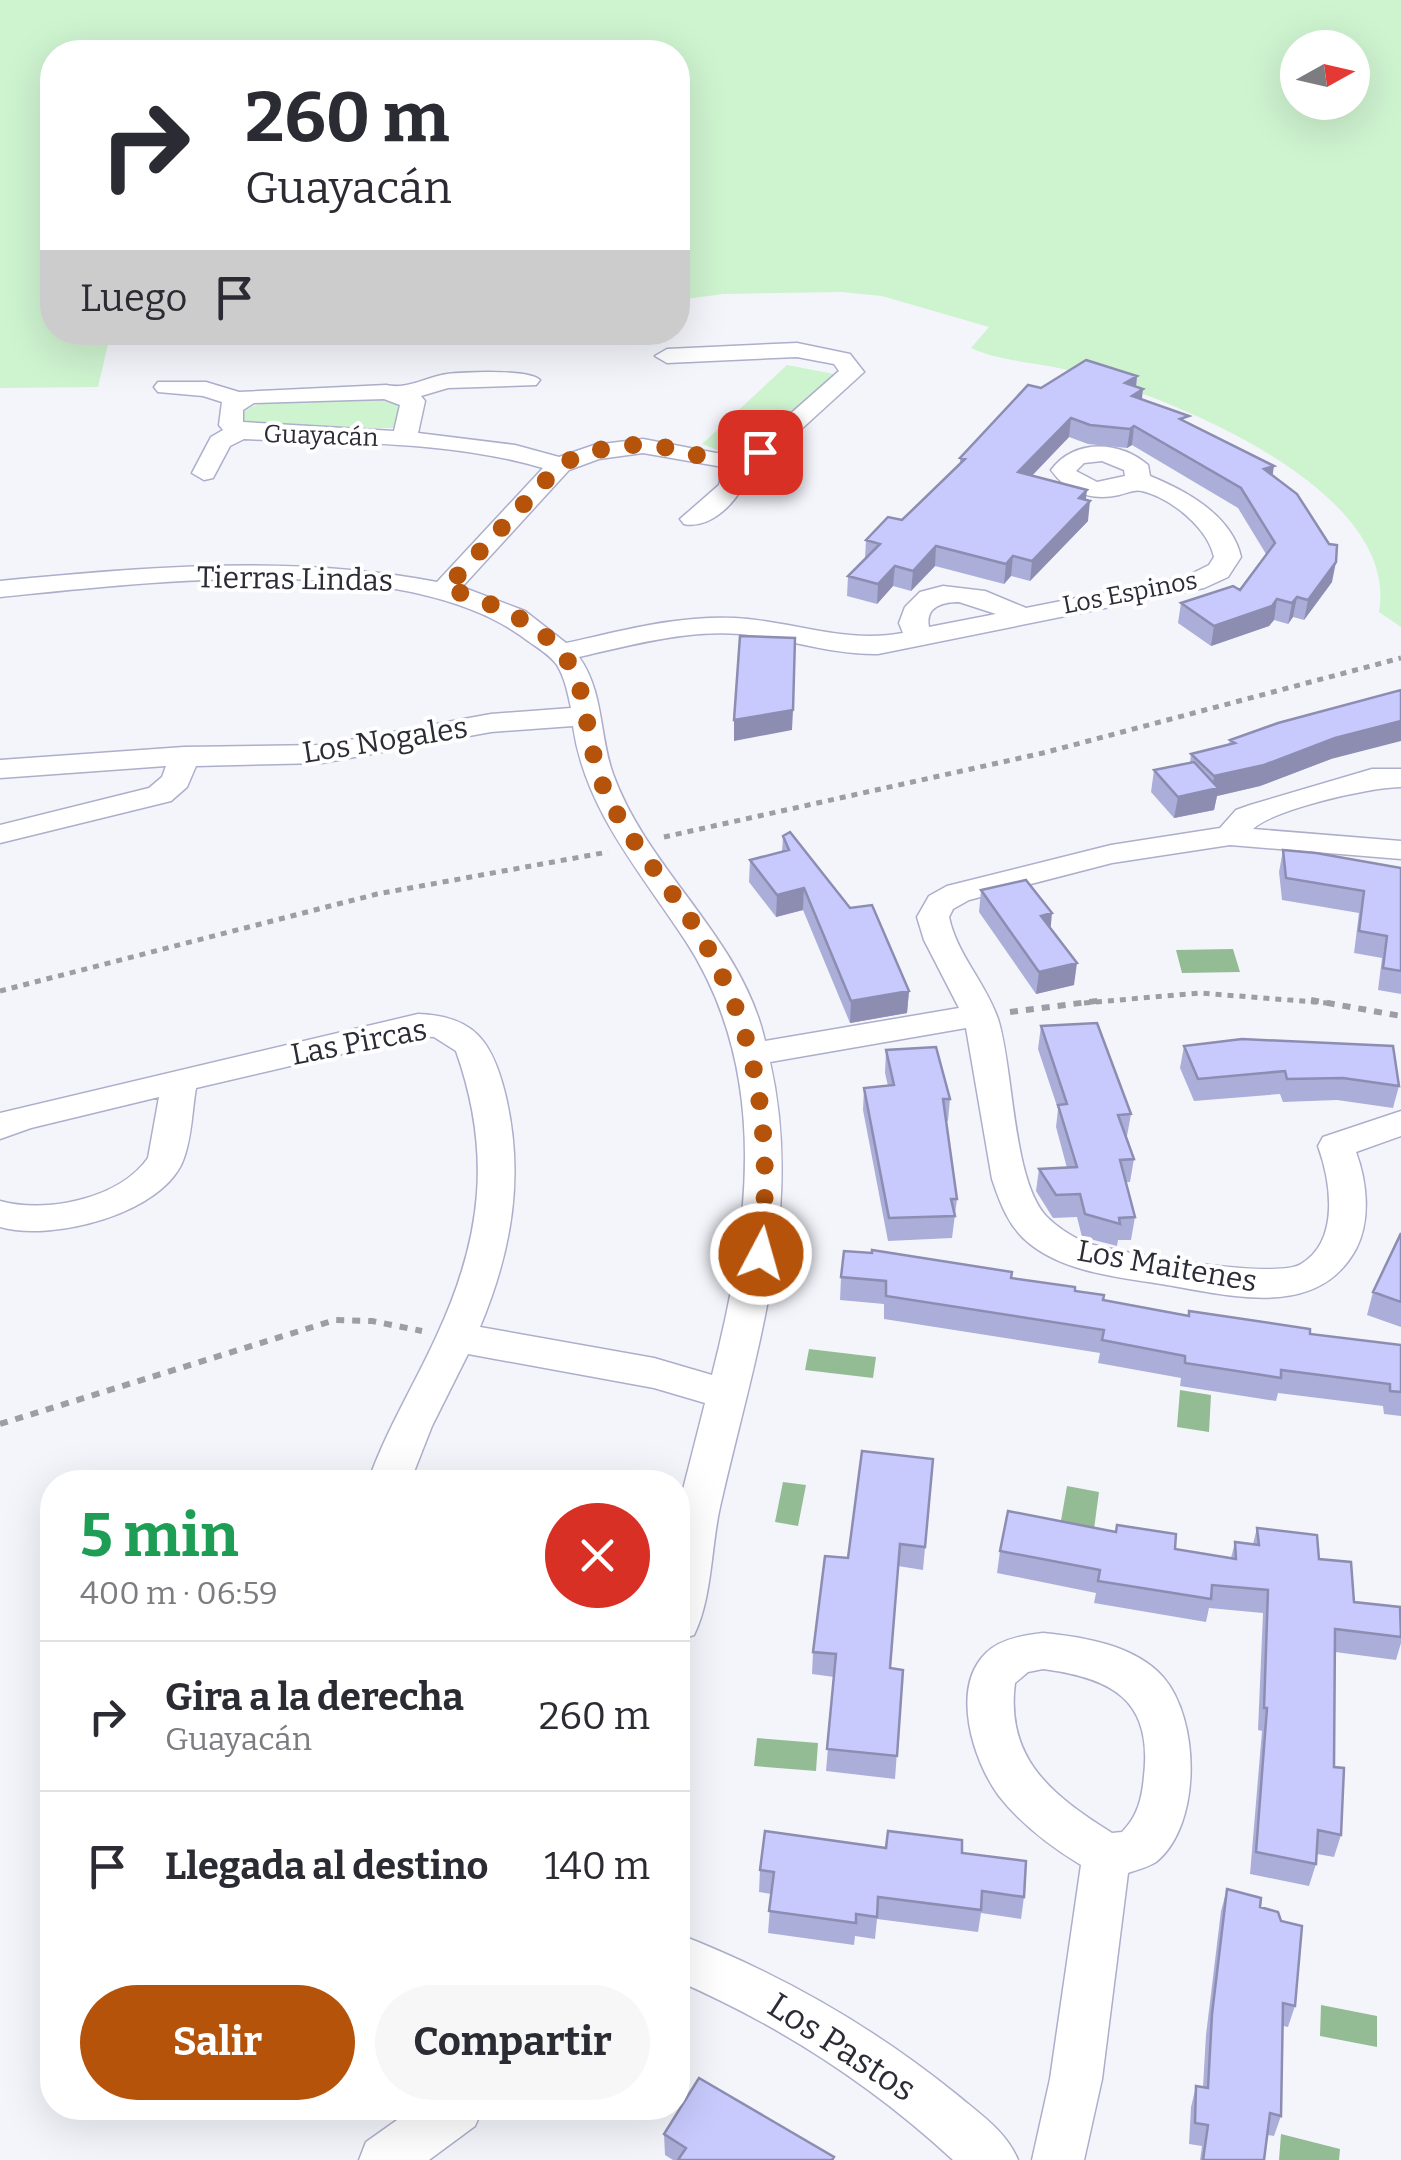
<!DOCTYPE html>
<html lang="es">
<meta charset="utf-8">
<style>
:root{--surface:#fff;--page:#f7f7f7;--text:#2b2b33;--muted:#7c7c81;--line:#e1e1e2;--accent:#b45309}
body{margin:0;font-family:Bitter,serif;background:var(--page);color:var(--text);height:100vh;display:flex;flex-direction:column;font-size:38px;white-space:nowrap}
*{box-sizing:border-box;margin:0}
p{font-size:32px;color:var(--muted)}
.icon{flex:none;width:55px;height:55px;fill:none;stroke:currentColor;stroke-width:2;stroke-linecap:round;stroke-linejoin:round}
.map{position:relative;flex:1;overflow:hidden}
.sheet{position:absolute;left:40px;top:1470px;width:650px;height:650px;display:flex;flex-direction:column;background:var(--surface);border-radius:40px;box-shadow:0 10px 40px #0002}
.sheet>*{flex:none}
.guide{position:absolute;left:40px;top:40px;width:650px;height:305px;border-radius:40px;box-shadow:0 10px 40px #0002;background:#fff;color:var(--text);overflow:hidden}
.needle{width:65px;rotate:82deg}
.fabs{position:absolute;left:1280px;top:30px;display:grid;gap:20px}
.fabs a{display:grid;place-items:center;width:90px;height:90px;border-radius:50%;background:var(--surface);box-shadow:0 10px 40px #0002;font-size:50px}
.pin{position:absolute;display:grid;place-items:center;width:85px;height:85px;color:#fff;margin:-42px;border-radius:20px;box-shadow:0 5px 15px #0006}
.me{position:absolute;width:110px;margin:-55px;rotate:6deg;stroke-linejoin:round;filter:drop-shadow(0 0 8px #0008)}
.turn{display:flex;align-items:center;gap:35px;height:210px;padding:0 40px;font-size:45px}
.turn .icon{width:130px;height:130px;stroke-width:2.5}
.turn b{display:block;font-size:70px;line-height:85px}
.then{display:flex;align-items:center;height:95px;padding:0 40px;background:#0003;gap:20px;font-size:38px}
.round{display:grid;place-items:center;flex:none;width:105px;height:105px;border-radius:52px;background:var(--page)}
.overview{display:flex;align-items:center;justify-content:space-between;height:170px;padding:0 40px}
h1{font-size:60px;font-weight:700;line-height:75px;color:#1e9e55}
.button{display:flex;gap:20px;margin-top:auto;padding:20px 40px}
.button a{flex:1;height:115px;border-radius:60px;background:var(--accent);color:#fff;font-size:40px;font-weight:700;line-height:115px;text-align:center}
.button a+a{background:var(--page);color:var(--text)}
ul{padding:0;list-style:none}
li{display:flex;align-items:center;gap:30px;height:150px;padding:0 40px;border-top:2px solid var(--line)}
li div{flex:1}
li b{display:block;font-size:38px}
li em{font-style:normal}
.map>svg:first-child{display:block}
</style>
<div class="map">
<svg width="1401" height="2160" viewBox="0 0 1401 2160">
<rect width="100%" height="100%" fill="#f4f5fb"/>
<path fill="#cef3cf" fill-rule="evenodd" d="M0 0H1401V627L1379 612C1401 487 1163 394 1068 370 1036 362 1002 362 971 348L989 327 882 296 841 292 723 294 678 300V52H52V332L408 333 109 340 98 387 0 388ZM1298 48H1352V102H1298Z
M787 365 839 375 749 450 728 454 702 444Z
M352 396 403 404 399 428H258L241 422V413C270 393 318 398 352 396Z"/>
<path fill="#93bc95" d="M1233 949 1240 972 1182 973 1176 950Z
M809 1349 876 1357 873 1378 805 1370Z
M1180 1390 1211 1395 1209 1432 1177 1427Z
M783 1482 806 1485 798 1526 775 1522Z
M1067 1486 1099 1492 1092 1544 1058 1538Z
M757 1738 818 1743 816 1771 754 1766Z
M1321 2005 1377 2016V2047L1320 2036Z
M1281 2134 1340 2149 1339 2160H1279Z"/>
<g fill="none" stroke-linecap="round" stroke-linejoin="round">
<defs>
<path id="minor" d="M797 343 850 354 864 372 774 454 748 465C749 493 712 531 684 524L680 519 719 485 723 467 643 453 599 459 569 470 462 587 525 611 566 643C622 631 677 615 735 618 793 621 844 644 903 633L899 623 905 607 920 592 943 586 985 591 1026 608 1187 576 1209 565 1214 557C1208 528 1171 498 1142 491 1135 489 1127 493 1119 495 1092 501 1067 493 1051 470 1074 439 1119 440 1148 465L1150 476C1187 491 1232 516 1241 557L1228 577 1204 588 878 654C831 655 787 638 740 634 685 630 632 645 579 657 604 692 599 735 613 774 648 871 742 938 765 1041L959 1008 924 940 917 917 929 896 947 886 1111 845 1220 828 1236 810 1250 805 1372 769H1401V787C1371 787 1274 809 1253 829L1401 841V859L1230 845 1112 863 969 900 953 909 949 917C957 955 986 983 998 1019 1014 1069 1012 1181 1047 1217 1057 1227 1071 1236 1084 1242 1116 1253 1276 1280 1301 1264 1340 1241 1331 1182 1318 1146L1323 1137 1401 1111V1136L1356 1152C1367 1182 1371 1220 1356 1249 1317 1321 1228 1295 1161 1284 1118 1277 1065 1272 1030 1244 1009 1228 1000 1203 992 1179L966 1028 770 1062C805 1214 753 1360 720 1507 711 1547 712 1599 694 1635L678 1640V1509L705 1403 654 1388 468 1354 432 1426 410 1482H368C386 1430 415 1384 437 1335 482 1238 492 1153 456 1051L434 1037 418 1036 196 1088C192 1111 192 1136 184 1158 165 1214 51 1242 0 1227V1201C46 1214 119 1199 148 1158L159 1097 31 1128 0 1139V1113L418 1014C474 1016 492 1041 505 1093 525 1175 512 1250 480 1327L654 1358 712 1375C749 1230 772 1073 685 940 640 871 585 810 573 726L491 732 322 763 196 766 187 787 171 801 0 843V825L149 788 162 777 166 766 0 778V760L184 747 322 745 491 714 571 708C568 694 565 678 557 665 550 655 538 648 528 641 408 548 145 583 0 597V581C146 567 292 554 437 582L543 468C448 440 342 443 244 439L230 446 213 478 204 480 192 473 211 437 223 430 219 425 222 402 203 396 158 392 154 387 158 382H206L239 392 386 385C407 390 426 377 447 374 466 372 529 369 540 380L536 385 448 388 421 396 425 401 418 433 515 445 559 457 594 445 643 439 716 453 739 452 756 444 839 371 834 364 797 357 667 363 655 356 667 349ZM384 399 400 405 394 431 243 422V410L254 403ZM1102 461 1124 470 1125 476 1097 482 1076 471 1084 463ZM959 602 996 614 929 627C925 607 942 602 959 602Z
M1043 1633C1083 1637 1135 1645 1163 1677 1200 1719 1202 1825 1156 1862 1148 1867 1137 1870 1128 1873L1102 2079 1084 2160H1032L1050 2079 1081 1865C1050 1846 1021 1824 999 1796 973 1761 950 1688 986 1653 1000 1639 1024 1635 1043 1633ZM1043 1669C1111 1678 1153 1699 1144 1776 1142 1798 1138 1816 1122 1832L1112 1833C1053 1796 1005 1759 1015 1683L1028 1672Z
M678 1934C779 1973 872 2026 956 2094 980 2114 1007 2132 1018 2160H953C872 2085 779 2025 678 1981Z
M414 2108H483L475 2126 429 2160H359L366 2142Z"/>
</defs>
<use href="#minor" stroke="#adaecb" stroke-width="3"/>
<path stroke="#9c9da5" stroke-width="5" stroke-dasharray="6 6" stroke-linecap="butt" d="M664 837 1043 753 1401 658
M0 991 377 894 608 852
M1084 1003 1200 993 1327 1003"/>
<path stroke="#9c9da5" stroke-width="6" stroke-dasharray="8 8" stroke-linecap="butt" d="M1311 1000 1401 1016
M1010 1012 1104 1000
M0 1424 335 1320 372 1321 422 1331"/>
<use href="#minor" fill="#fff" fill-rule="evenodd"/>
</g>
<path fill="#acaeda" d="M1137 376 1136 387 1142 400 1188 423 1272 476 1332 582 1304 620 1293 617 1288 624 1274 620 1269 626 1211 646 1178 623 1181 603 1240 590 1266 554 1238 508 1132 445 1127 448 1088 444 1069 437 1032 476 1086 500 1088 521 1030 581 1011 576 1004 584 935 566 911 591 893 586 877 604 847 596 848 576 865 559 866 540 902 520 960 464V458L1041 388Z
M1230 740 1331 759 1260 786 1217 796 1214 810 1174 818 1151 792 1154 770 1190 763 1191 754 1229 745Z
M783 836 909 991 907 1013 850 1023 803 910 776 917 749 882 750 860 782 852Z
M1283 850 1401 868V994L1378 990 1382 958 1354 953 1359 913 1282 900 1279 872Z
M981 890 1050 928 1074 985 1036 994 979 912Z
M1041 1026 1131 1114 1127 1136H1126L1134 1159 1130 1182H1126L1135 1217 1131 1240H1118L1117 1246 1082 1237 1077 1217 1053 1218 1036 1191 1039 1169 1067 1168 1056 1127 1058 1109 1038 1049Z
M1184 1046 1399 1086 1393 1108 1337 1100 1283 1102 1280 1094 1194 1101 1180 1068Z
M886 1050 950 1099 948 1121H946L957 1199 952 1238 888 1241 863 1110 864 1088 888 1086 885 1073Z
M1401 1233V1327L1367 1315 1373 1292Z
M841 1277 1012 1278 1075 1291 1103 1300 1188 1316 1310 1334 1401 1345V1416L1384 1414 1383 1406 1278 1393 1276 1401 1180 1386 1181 1378 1098 1363 1100 1353 884 1319V1304L840 1300Z
M933 1459 923 1570 898 1566 890 1668 903 1670 895 1779 826 1771 834 1677 812 1674 813 1652 848 1558Z
M1257 1528 1319 1559 1354 1602 1401 1617V1643L1396 1660 1335 1652 1334 1767 1341 1835 1334 1857 1317 1854 1316 1864 1309 1886 1250 1874 1262 1731 1258 1730 1263 1613 1209 1608 1206 1622 1094 1603 1096 1593 997 1573 1000 1551 1175 1549 1231 1558 1235 1542 1253 1544Z
M886 1848 962 1853 1024 1897 1021 1919 981 1913 978 1932 877 1919 875 1939 855 1936 854 1945 768 1933 771 1894 759 1892 760 1870Z
M1227 1889 1260 1907 1295 2006 1288 2027 1283 2026 1281 2116 1274 2136 1268 2135 1264 2160H1200L1202 2146 1189 2144 1191 2107 1196 2086 1203 2087 1206 2035 1221 1911Z
M664 2134 834 2157V2160H673L665 2155Z"/>
<path fill="#8c8db1" d="M1137 376 1135 395 1143 389 1141 408 1125 383Z
M1071 418 1069 437 1016 492 1018 472Z
M1134 426 1132 445 1127 448 1130 429Z
M1274 466 1271 485 1264 469Z
M1087 490 1085 506 1090 501 1088 521 1030 581 1032 561 1079 498Z
M936 546 935 566 911 591 913 571Z
M1013 556 1011 576 1004 584 1006 564Z
M1336 562 1332 582 1304 620 1308 600Z
M895 566 893 586 877 604 878 584Z
M1297 597 1293 617 1288 624 1292 603Z
M1277 599 1274 620 1269 626 1211 646 1214 626Z
M793 710 792 730 734 741V720Z
M1401 721V741L1331 759 1260 786 1217 796 1214 810 1174 818 1178 797 1212 790 1214 776 1335 738Z
M804 888 803 910 776 917 777 895Z
M1052 913 1050 935 1041 916Z
M1077 963 1074 985 1036 994 1039 972Z
M909 991 907 1013 850 1023 851 1001Z"/>
<path fill="#c8cafd" stroke="#8c8db1" stroke-width="2.5" d="M1086 360 1137 376 1125 383 1143 389 1132 396 1189 416 1180 419 1274 466 1264 469 1297 494 1329 544 1337 545 1336 562 1308 600 1297 597 1292 603 1277 599 1272 606 1214 626 1181 603 1233 586 1240 590 1275 543 1241 488 1134 426 1130 429 1090 425 1071 418 1018 472 1087 490 1079 498 1090 501 1032 561 1013 556 1006 564 936 546 913 571 895 566 878 584 848 576 880 544 866 540 888 517 902 520 965 459 960 458 1028 385 1041 388Z
M740 636 795 638 793 710 734 720Z
M1401 690V721L1335 738 1264 765 1214 776 1191 754 1235 743 1230 740 1278 723Z
M1194 762 1218 788 1178 797 1154 770Z
M790 832 850 908 872 905 909 991 851 1001 804 888 777 895 750 860 789 850 783 836Z
M1283 850 1316 853 1401 868V971L1383 968 1387 936 1359 931 1364 891 1286 878Z
M1026 880 1052 913 1041 916 1077 963 1039 972 981 890Z
M1097 1023 1131 1114 1118 1115 1134 1159 1120 1160 1135 1217 1119 1218 1120 1224 1085 1214 1080 1194 1056 1195 1039 1169 1077 1167 1058 1105 1067 1104 1041 1026Z
M1242 1039 1393 1046 1399 1086 1343 1078 1287 1079 1285 1071 1198 1079 1184 1046Z
M936 1047 950 1099H943L957 1199H951L955 1216 889 1218 864 1088 894 1085 886 1050Z
M1401 1233V1302L1373 1292Z
M872 1250 1012 1272 1011 1278 1075 1287V1291L1104 1295 1103 1300 1189 1316V1311L1310 1329V1334L1401 1345V1392L1390 1391V1384L1281 1370V1378L1185 1363V1356L1102 1340 1104 1330 886 1296V1281L841 1277 844 1251 872 1253Z
M862 1451 933 1459 925 1547 900 1544 890 1668 903 1670 897 1756 827 1749 836 1654 813 1652 825 1556 848 1558Z
M1008 1511 1116 1532 1117 1525 1176 1534 1175 1549 1236 1559 1235 1542 1259 1545 1257 1528 1317 1535 1319 1559 1351 1562 1354 1602 1400 1607 1401 1637 1335 1629 1334 1767 1344 1768 1341 1835 1318 1830 1316 1864 1256 1852 1267 1708H1264L1268 1590 1212 1585 1211 1599 1098 1581 1100 1570 1000 1551Z
M765 1831 886 1848 888 1831 962 1840V1853L1026 1861 1024 1897 982 1891 981 1910 878 1897 877 1917 856 1914V1923L769 1911 774 1872 760 1870Z
M1227 1889 1261 1898 1260 1907 1278 1912 1281 1921 1302 1926 1295 2006 1283 2003 1281 2116 1270 2113 1264 2160H1203L1208 2125 1195 2123 1196 2086 1208 2088 1212 2014Z
M699 2078 834 2157 832 2160H678L686 2148 664 2134Z"/>
<g fill="none" stroke-linecap="round" stroke-linejoin="round">
<path stroke="#b45309" stroke-width="18" stroke-dasharray="0 32.4" d="M760 452C727 468 701 455 668 448 633 440 592 448 560 465L446 588C498 605 565 630 580 689 590 727 591 764 609 799 631 843 663 878 690 919 759 1023 773 1132 761 1254"/>
</g>
<g text-anchor="middle" dominant-baseline="central" stroke-width="8" stroke-linejoin="round" paint-order="stroke">
<g font-size="25" fill="#2c2c37" stroke="#fff">
<text transform="translate(321 436) rotate(2)">Guayacán</text>
<text transform="translate(1130 593) rotate(-11)">Los Espinos</text>
</g>
<g font-size="30" fill="#2c2c37" stroke="#fff">
<text transform="translate(295 579) rotate(1)">Tierras Lindas</text>
<text transform="translate(385 740) rotate(-9)">Los Nogales</text>
<text transform="translate(359 1042) rotate(-11)">Las Pircas</text>
<text transform="translate(1167 1266) rotate(10)">Los Maitenes</text>
</g>
<g font-size="35" fill="#2c2c37" stroke="#fff">
<text transform="translate(842 2047) rotate(33)">Los Pastos</text>
</g>
</g>
</svg>
<div class="fabs">
<a><svg class="needle" viewBox="-14 -14 28 28"><path d="M0-13l5 13h-10z" fill="#e53935"/><path d="M0 13l5-13h-10z" fill="#7c7c81"/></svg></a>
</div>
<div class="pin" style="left:760px;top:452px;background:#d93025"><svg class="icon" aria-label="arrive" viewBox="0 0 24 24"><path d="M6 21V4h12l-3 4 3 4H6"/></svg></div>
<svg class="me" style="left:761px;top:1254px" viewBox="-20 -20 40 40"><circle r="17" fill="#b45309" stroke="#fff" stroke-width="3"/><path d="M0-11L8 9 0 5-8 9z" fill="#fff"/></svg>
<div class="guide">
<div class="turn"><svg class="icon" aria-label="right" viewBox="0 0 24 24"><path d="M7 20v-9h11M14 6l5 5-5 5"/></svg><div><b>260 m</b>Guayacán</div></div>
<div class="then">Luego<svg class="icon" aria-label="arrive" viewBox="0 0 24 24"><path d="M6 21V4h12l-3 4 3 4H6"/></svg></div>
</div>
<section class="sheet">
<div class="overview"><div><h1>5 min</h1><p>400 m · 06:59</p></div><a class="round" style="background:#d93025;color:#fff"><svg class="icon" aria-label="close" viewBox="0 0 24 24"><path d="M6 6l12 12M18 6L6 18"/></svg></a></div>
<ul>
<li><svg class="icon" aria-label="right" viewBox="0 0 24 24"><path d="M7 20v-9h11M14 6l5 5-5 5"/></svg><div><b>Gira a la derecha</b><p>Guayacán</p></div><em>260 m</em></li>
<li><svg class="icon" aria-label="arrive" viewBox="0 0 24 24"><path d="M6 21V4h12l-3 4 3 4H6"/></svg><div><b>Llegada al destino</b></div><em>140 m</em></li>
</ul>
<div class="button"><a>Salir</a><a>Compartir</a></div>
</section>
</div>
